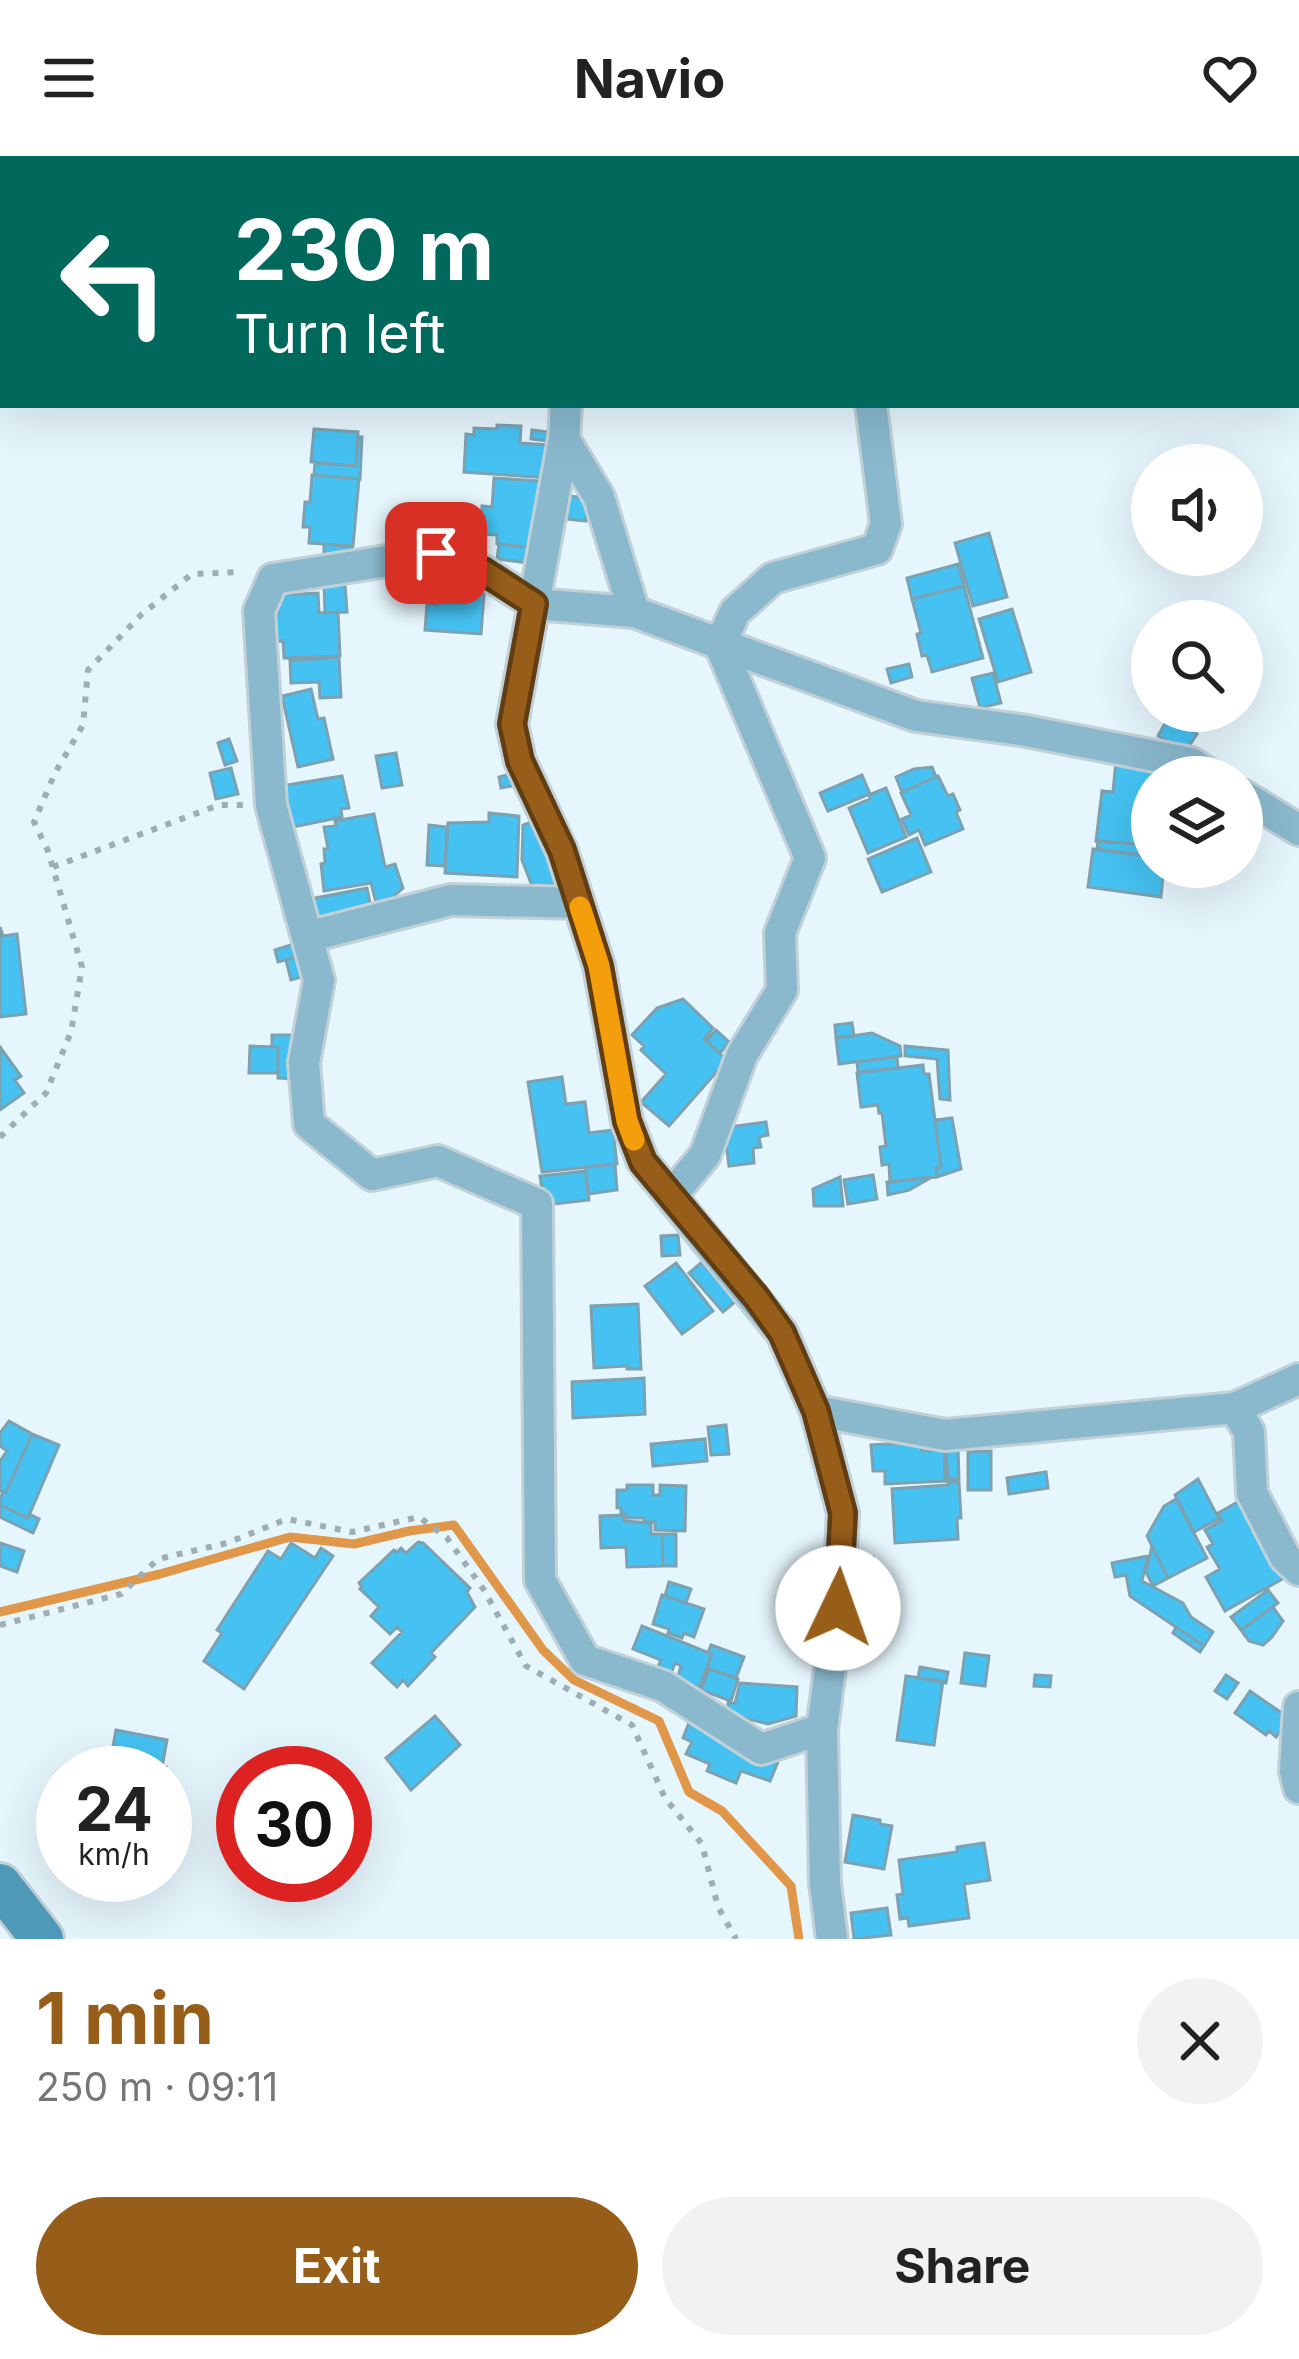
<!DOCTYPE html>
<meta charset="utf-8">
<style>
:root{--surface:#fff;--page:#f2f2f2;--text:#222;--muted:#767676;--accent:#975e1a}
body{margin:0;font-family:Inter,sans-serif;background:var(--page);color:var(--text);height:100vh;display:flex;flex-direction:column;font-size:45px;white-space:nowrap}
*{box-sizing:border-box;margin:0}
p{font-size:39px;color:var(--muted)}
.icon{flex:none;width:66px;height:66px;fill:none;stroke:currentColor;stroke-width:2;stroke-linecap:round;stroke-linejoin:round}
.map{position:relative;height:1783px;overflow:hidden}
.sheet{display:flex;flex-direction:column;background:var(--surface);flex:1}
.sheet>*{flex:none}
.banner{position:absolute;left:0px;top:0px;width:1299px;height:252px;box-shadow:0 12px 48px #0002;background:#00695c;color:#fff;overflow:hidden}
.tools{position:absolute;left:1131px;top:288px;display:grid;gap:24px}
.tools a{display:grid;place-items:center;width:132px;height:132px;border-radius:50%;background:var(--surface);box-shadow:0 12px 48px #0002;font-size:60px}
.speed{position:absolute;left:36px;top:1590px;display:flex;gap:24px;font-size:60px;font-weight:700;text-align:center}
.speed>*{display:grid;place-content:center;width:156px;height:156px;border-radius:50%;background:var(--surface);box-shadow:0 12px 48px #0002;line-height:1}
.speed small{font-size:30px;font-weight:400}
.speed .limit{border:18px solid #d22;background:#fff;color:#111}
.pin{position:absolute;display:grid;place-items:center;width:102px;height:102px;color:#fff;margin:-51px;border-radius:24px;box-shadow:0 6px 18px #0006}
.me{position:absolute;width:132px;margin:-66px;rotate:3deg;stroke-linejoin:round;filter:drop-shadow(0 0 9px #0008)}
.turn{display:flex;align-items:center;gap:42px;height:252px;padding:0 36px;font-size:54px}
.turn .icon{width:156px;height:156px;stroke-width:2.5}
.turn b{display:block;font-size:84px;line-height:102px}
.round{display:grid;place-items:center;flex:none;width:126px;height:126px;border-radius:63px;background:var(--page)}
.overview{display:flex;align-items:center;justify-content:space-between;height:204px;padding:0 36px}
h1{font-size:72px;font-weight:700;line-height:90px;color:var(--accent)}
.cta{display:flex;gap:24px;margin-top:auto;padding:24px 36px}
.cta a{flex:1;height:138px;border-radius:72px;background:var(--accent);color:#fff;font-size:48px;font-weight:700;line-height:138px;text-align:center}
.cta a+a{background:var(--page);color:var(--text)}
header{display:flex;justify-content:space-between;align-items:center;height:156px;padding:0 36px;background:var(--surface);font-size:54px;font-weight:700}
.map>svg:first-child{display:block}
</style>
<header><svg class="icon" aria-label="menu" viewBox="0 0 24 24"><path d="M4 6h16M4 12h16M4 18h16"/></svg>Navio<svg class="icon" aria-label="heart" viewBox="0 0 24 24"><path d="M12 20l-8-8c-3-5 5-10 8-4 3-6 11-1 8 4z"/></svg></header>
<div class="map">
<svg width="1299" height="1783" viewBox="0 0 1299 1783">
<rect width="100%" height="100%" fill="#e6f6fd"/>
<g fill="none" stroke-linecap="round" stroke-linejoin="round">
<path stroke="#e0974a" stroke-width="9" d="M0 1456 160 1418 290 1381 354 1388 409 1375 454 1369 543 1494 574 1524 659 1565 689 1636 722 1655 791 1730 799 1783"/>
</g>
<path fill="#45c2f2" stroke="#7ca1b1" stroke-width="3" d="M17 0H90L87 3H14Z
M962 0H1020V3H962Z
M497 269 521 270 520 287 550 289 548 322 464 316 466 278 474 279V272L497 273Z
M314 273 358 276 356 310 311 306Z
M532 274 549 276 548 285 531 283Z
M358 281H362L360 323 314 319 315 307 356 310Z
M312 319 359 323 353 390 309 387 310 371H303L305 346H310Z
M494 322 539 325 538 392 497 388V379L480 378 482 350 492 351Z
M569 340 588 342 586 365 566 363Z
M989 377 1007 441 973 450 955 387Z
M324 388 352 391V400L324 405Z
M499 388 538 392 537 408 497 403Z
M958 408 964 430 912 443 907 422Z
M439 416 459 417V424L485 426 481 478 425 474 427 448 437 449Z
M345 428 347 456 325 457 324 429Z
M964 430 983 502 932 516 927 499 922 500 917 478 921 477 912 443Z
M318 437 319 457 338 456 340 500 284 502 283 485 274 486 272 458 278 457 277 439Z
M1012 453 1031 516 998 526 979 463Z
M339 501 341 541 320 542 319 526 291 527 290 505Z
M909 508 912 521 891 527 887 513Z
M993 517 1001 547 980 552 972 522Z
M311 533 318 563 324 562 333 603 298 611 282 540Z
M1169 560 1197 578 1188 592 1183 589 1181 592 1158 580Z
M229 583 237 605 225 609 218 587Z
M396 597 402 629 382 632 376 600Z
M1116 604 1163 609 1162 621H1152V689L1096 685 1102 635 1113 636Z
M932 611 936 621 902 636 896 621 914 613Z
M231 612 238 638 216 643 210 617Z
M514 617 517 629 501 632 499 621Z
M862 619 870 638 828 655 820 637Z
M342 620 349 652 341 653 342 661 288 672 281 630Z
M938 620 948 640 953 638 960 654 956 656 963 673 925 689 919 674 909 679 902 663 911 659 901 637Z
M886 632 906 681 868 697 849 652 870 643 869 639Z
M489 657 519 660 517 721 445 717 448 667 489 666Z
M374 658 385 711 395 708 403 732 378 754 371 727 324 735 321 708 325 707 324 693H328L324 671 336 670 335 665Z
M542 662 563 724 534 735 522 704 523 669Z
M429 669 447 671 445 710 427 709Z
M917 682 931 716 882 736 868 703Z
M1098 685 1148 689V700L1097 693Z
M1093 693 1152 701V711H1164L1161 741 1088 731Z
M367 732 372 757 315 768 310 743Z
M0 771 3 780 17 778 26 858 0 861Z
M297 787 300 800 278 806 275 794Z
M306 798 312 818 291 824 286 804Z
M683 843 713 872 704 883 727 904 669 970 641 946 666 918 641 894 644 890 632 879 657 852Z
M852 867 854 880 836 882 835 869Z
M716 874 729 886 720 897 706 885Z
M872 877 900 890 901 900 839 908 836 882Z
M272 879H298L297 923 278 922V891H272Z
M250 890 278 891V917H249Z
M905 890 948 894 950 944 940 943 937 903 905 900Z
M0 891 21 920 15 924 24 937 0 954Z
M897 901 898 912 858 916 857 906Z
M923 909 924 918H929L941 1011 936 1012 937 1021 890 1026 889 1008 882 1009 880 991 886 990 882 957H879L878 949 861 951 857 917Z
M562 921 566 948 585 946 589 977 613 974 617 1008 542 1016 528 926Z
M952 962 961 1013 937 1021 936 1012 941 1011 935 964Z
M766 966 768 979 759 981 761 991 753 992 754 1007 729 1010 725 980 731 979 729 971Z
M615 1008 617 1034 588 1038 585 1011Z
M586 1015 589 1044 544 1049 540 1020Z
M873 1019 877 1043 848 1048 844 1024Z
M840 1021 843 1050H814L813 1033Z
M932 1021 909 1034 888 1039 887 1026Z
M678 1079 680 1099 662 1100 661 1080Z
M702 1106 736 1145 723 1156 689 1117Z
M676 1107 713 1155 682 1178 645 1130Z
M638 1148 641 1213H627V1210L594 1212 591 1150Z
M644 1222 645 1258 573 1262 572 1226Z
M9 1265 32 1278 6 1337 0 1335V1305L7 1295 0 1290V1277Z
M726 1269 729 1298 711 1299 708 1271Z
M32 1278 59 1289 28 1362 0 1349V1343L3 1336 6 1337Z
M705 1283 707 1305 653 1310 651 1288Z
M922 1286V1295L944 1294 945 1325 885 1328V1315H873L871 1289Z
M946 1293H958L959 1323 948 1324Z
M991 1295V1334H968V1296Z
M1046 1316 1048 1332 1009 1338 1007 1322Z
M1198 1323 1219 1363 1194 1376 1175 1339Z
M948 1326H959L961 1362H957L958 1383 895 1387 892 1333 948 1329Z
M627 1329H653V1339H660V1329L686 1330 685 1375 655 1374V1366H644V1362H626V1358H621V1352H617V1334H627Z
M1176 1343 1207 1402 1168 1422 1147 1380 1164 1350Z
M1243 1343 1286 1421 1225 1455 1206 1421 1220 1413 1207 1391 1213 1388 1205 1374 1222 1365 1218 1357Z
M0 1349 28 1362 29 1358 39 1363 33 1377 0 1361Z
M624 1359V1365L651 1367V1378H662L663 1410 627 1411 626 1391 601 1392 600 1360Z
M662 1378H676V1410H663Z
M418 1386 423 1387 470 1432 467 1436 475 1451 431 1497 435 1501 408 1530 403 1524 397 1531 372 1507 402 1476 397 1471 390 1478 371 1460 379 1451 360 1433 362 1431 359 1427 394 1394 397 1396 401 1392 406 1397Z
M0 1387 24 1395 17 1416 0 1410Z
M291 1387 315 1402 321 1392 333 1400 244 1533 204 1505 222 1477 217 1474 268 1395 281 1403Z
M1152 1390 1168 1422 1153 1430 1146 1416Z
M1148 1400 1142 1425 1183 1447 1191 1461 1213 1476 1204 1490 1130 1440 1126 1419 1115 1421 1112 1407Z
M873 1401 876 1437 858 1438 856 1402Z
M669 1426 691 1433 686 1447 665 1440Z
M1268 1434 1278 1447 1241 1474 1231 1461Z
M662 1439 704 1453 694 1481 684 1477 682 1482 668 1477 669 1473 653 1468Z
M1273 1451 1283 1465 1272 1481 1263 1489 1249 1485 1241 1474Z
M642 1470 712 1498 699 1532 677 1523 681 1510 675 1507 671 1518 657 1513 661 1504 633 1493Z
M1176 1471 1204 1490 1200 1496 1173 1477Z
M711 1489 744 1501 736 1522 707 1512 712 1498 708 1497Z
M965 1497 989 1500 985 1530 961 1527Z
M920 1511 948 1516 946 1527 918 1522Z
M709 1513 738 1523 731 1545 701 1534Z
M1035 1519 1051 1520 1050 1531 1034 1530Z
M1226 1519 1238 1527 1227 1543 1215 1535Z
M906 1520 943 1525 934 1589 897 1584Z
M740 1527 797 1531 796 1560 768 1568 728 1558V1546L735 1547Z
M1250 1535 1289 1562 1276 1581 1269 1575 1266 1579 1235 1557Z
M435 1560 460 1589 411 1634 386 1602Z
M690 1564 778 1606 770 1625 741 1615 736 1627 707 1615 710 1608 686 1598 692 1586 683 1582Z
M116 1574 167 1584 162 1611H166L165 1617H98L100 1610 109 1612Z
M853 1659 880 1664V1668L892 1670 884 1713 845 1706Z
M984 1687 990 1724 964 1728 969 1762 909 1770 908 1762 900 1763 897 1739 903 1738 899 1704 957 1696V1691Z
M887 1752 891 1779 854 1783 851 1757Z"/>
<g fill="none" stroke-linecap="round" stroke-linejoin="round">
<defs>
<path id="minor" d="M600 3 601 0
M1102 3 1105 0
M566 249 564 283 512 568 520 605 562 695 599 810 627 965 643 1006 782 1177 816 1255 843 1357 838 1452 822 1573 825 1727 832 1783
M564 283 599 341 634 456 916 560 1021 574 1191 607 1213 621
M1242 639 1299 674
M579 747 451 744 307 781 271 649 259 455 273 423 437 397 483 415 534 448 634 456
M307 781 319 824 304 907 309 968 372 1019 438 1005 537 1048 540 1424 585 1504 663 1530 761 1593 822 1573
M671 1040 705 999 742 899 782 834 780 777 810 702 720 489 735 456 773 422 877 393 886 368 871 249
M1235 1252 1249 1276 1252 1337 1285 1401 1299 1414
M816 1255 945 1279 1235 1252 1299 1223
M1299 1551 1295 1615 1299 1632"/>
<path id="secondary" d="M127 3 130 0
M0 157 3 154
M0 1729 42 1783"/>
</defs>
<use href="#minor" stroke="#c2d1d8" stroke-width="36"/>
<use href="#secondary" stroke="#c2d1d8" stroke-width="48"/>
<path stroke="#9faeb5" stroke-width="6" stroke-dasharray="6 9" stroke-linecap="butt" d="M53 711 219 649H243
M0 981 46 937 71 876 82 811 48 695 34 666 55 617 83 569 88 514 142 458 192 418 242 416
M0 1469 121 1438 158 1403 227 1387 287 1363 352 1376 419 1361 447 1382 484 1434 526 1510 632 1569 665 1642 702 1688 718 1751 736 1783"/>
<use href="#minor" stroke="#8ab8cd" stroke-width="30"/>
<use href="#secondary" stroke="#509ab9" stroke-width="42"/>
</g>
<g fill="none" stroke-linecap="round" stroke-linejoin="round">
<defs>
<path id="route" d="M436 397 483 415 534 448 512 568 520 605 562 694 599 810 627 965 643 1006 756 1141 782 1177 816 1255 843 1357 838 1452"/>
</defs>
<use href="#route" stroke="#623d11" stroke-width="30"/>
<use href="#route" stroke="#975e1a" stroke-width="21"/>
<path stroke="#f59e0b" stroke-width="21" d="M580 751 599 810 627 965 634 984"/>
</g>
</svg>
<div class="tools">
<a><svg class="icon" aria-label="sound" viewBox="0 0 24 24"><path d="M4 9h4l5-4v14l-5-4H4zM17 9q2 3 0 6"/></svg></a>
<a><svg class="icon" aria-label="search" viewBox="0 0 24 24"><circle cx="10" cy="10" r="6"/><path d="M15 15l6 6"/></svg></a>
<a><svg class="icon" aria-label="layers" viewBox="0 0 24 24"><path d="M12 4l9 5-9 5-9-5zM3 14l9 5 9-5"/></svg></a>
</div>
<div class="speed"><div>24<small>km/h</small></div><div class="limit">30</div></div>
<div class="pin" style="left:436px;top:397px;background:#d93025"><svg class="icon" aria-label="arrive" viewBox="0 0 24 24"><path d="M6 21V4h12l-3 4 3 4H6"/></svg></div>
<svg class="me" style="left:838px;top:1452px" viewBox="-20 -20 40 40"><circle r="19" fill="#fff"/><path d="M0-13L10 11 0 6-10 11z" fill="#975e1a"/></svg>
<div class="banner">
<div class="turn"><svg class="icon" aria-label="left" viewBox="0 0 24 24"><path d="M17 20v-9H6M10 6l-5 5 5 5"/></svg><div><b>230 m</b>Turn left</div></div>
</div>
</div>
<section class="sheet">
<div class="overview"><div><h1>1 min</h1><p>250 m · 09:11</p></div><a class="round"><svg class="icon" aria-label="close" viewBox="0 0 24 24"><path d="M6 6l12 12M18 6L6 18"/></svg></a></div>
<div class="cta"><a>Exit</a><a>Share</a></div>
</section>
